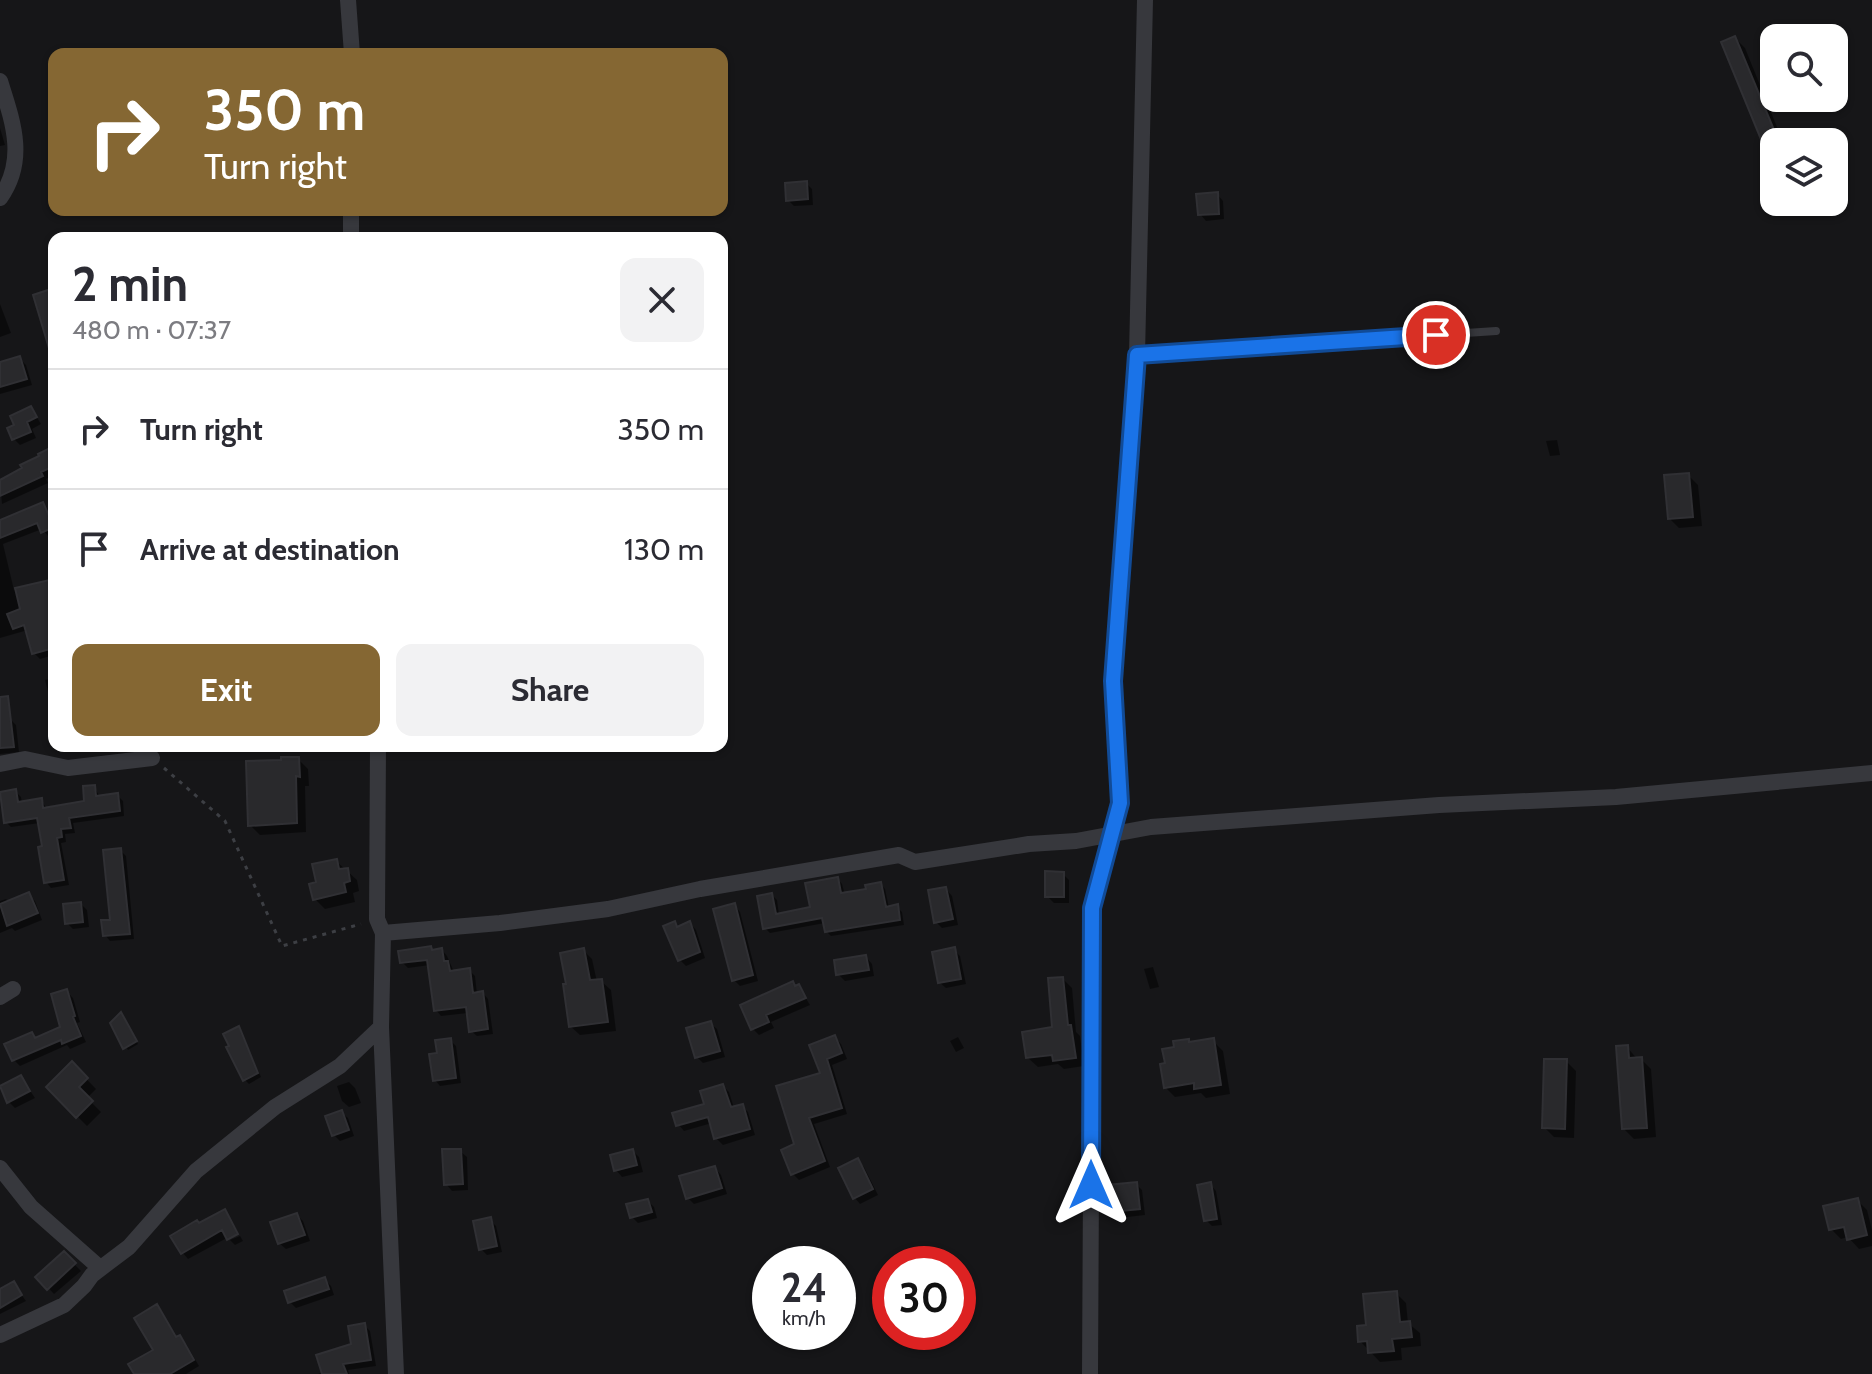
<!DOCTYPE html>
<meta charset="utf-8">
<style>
:root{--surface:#fff;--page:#f2f2f3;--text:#2b2b33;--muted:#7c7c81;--line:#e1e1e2;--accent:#856733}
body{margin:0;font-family:Cabin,sans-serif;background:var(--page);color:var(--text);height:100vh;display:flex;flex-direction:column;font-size:30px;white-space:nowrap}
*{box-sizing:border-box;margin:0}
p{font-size:26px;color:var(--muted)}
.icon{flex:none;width:44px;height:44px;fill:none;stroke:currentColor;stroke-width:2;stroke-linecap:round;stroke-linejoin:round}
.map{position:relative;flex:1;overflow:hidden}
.drawer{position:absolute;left:48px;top:232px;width:680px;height:520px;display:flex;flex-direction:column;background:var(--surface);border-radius:16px;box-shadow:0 2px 6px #0004}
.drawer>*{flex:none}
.guide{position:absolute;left:48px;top:48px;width:680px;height:168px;border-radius:16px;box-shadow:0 2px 6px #0004;background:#856733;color:#fff;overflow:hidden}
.fabs{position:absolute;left:1760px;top:24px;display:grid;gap:16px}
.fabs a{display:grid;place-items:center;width:88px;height:88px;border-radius:16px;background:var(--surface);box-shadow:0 2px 6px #0004;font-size:40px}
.speed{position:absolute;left:752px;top:1246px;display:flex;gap:16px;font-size:40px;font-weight:700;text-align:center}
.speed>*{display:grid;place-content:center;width:104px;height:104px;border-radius:50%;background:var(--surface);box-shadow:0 2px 6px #0004;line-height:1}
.speed small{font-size:20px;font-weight:400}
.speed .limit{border:12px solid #d22;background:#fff;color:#111}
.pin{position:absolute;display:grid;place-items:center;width:68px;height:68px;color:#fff;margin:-34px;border:4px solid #fff;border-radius:50%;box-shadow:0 2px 8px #0007}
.me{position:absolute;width:88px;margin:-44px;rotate:0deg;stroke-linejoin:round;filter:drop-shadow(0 0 6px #0008)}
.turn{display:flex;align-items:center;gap:28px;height:168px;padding:0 24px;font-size:36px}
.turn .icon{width:104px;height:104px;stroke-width:2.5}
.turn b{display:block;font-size:56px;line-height:68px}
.round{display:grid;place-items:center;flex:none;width:84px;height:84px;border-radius:16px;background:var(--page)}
.summary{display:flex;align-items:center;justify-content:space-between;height:136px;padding:0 24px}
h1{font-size:48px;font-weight:700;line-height:60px}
.action{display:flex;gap:16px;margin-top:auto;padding:16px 24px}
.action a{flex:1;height:92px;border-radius:16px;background:var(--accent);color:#fff;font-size:32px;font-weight:700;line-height:92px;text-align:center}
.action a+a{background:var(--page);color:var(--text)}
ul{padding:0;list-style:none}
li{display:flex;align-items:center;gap:24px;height:120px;padding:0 24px;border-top:2px solid var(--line)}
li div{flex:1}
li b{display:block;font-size:30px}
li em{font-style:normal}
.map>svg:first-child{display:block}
</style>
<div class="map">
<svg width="1872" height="1374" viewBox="0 0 1872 1374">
<rect width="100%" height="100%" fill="#161618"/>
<path fill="#0007" d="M1735 38 1745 48 1783 142H1774V163Z
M0 128 5 145 0 146Z
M806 183 812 189 813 205 794 206 788 200Z
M1217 194 1223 201 1224 219 1206 221 1200 214Z
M0 304 11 333 0 337Z
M19 358 26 365 32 385 0 394V364Z
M31 408 41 424 32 429 36 438 20 445 14 439 17 426Z
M1557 440 1560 455 1550 456 1546 441Z
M54 449V475L46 479 48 483 2 504 0 482Z
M1688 475 1698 485 1702 526 1679 528 1669 518Z
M43 504 52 518 54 517V540L52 535 49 537 42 529 3 544 14 590 54 582V655L40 659 34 653 28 630 0 638V522Z
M54 678V706L51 703 45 680Z
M10 719 16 725 19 752 0 754V720Z
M110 746H125V748L114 750Z
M301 746H315L314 751 303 752Z
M298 759 308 769 309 786H305L306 832 260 835 250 825 283 762Z
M94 787 100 797 117 795 123 801 124 816 73 823 75 833 65 834 66 842 61 843 69 885 51 888 46 882 45 848 40 823 11 827 6 822 16 792 21 797 22 803 41 800 47 809 86 803Z
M120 850 126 856 134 939 110 941 105 935 112 921Z
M336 861 357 880 359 891 353 893 355 902 325 909 315 899 319 884Z
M1063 874 1069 880V903H1054L1047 896Z
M838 879 842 884 845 895 868 890 881 884 885 889 889 908 897 907 902 912 904 925 831 936 826 931 825 923 770 933 765 928 772 895 777 900 779 915 812 909Z
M946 889 952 896 958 925 942 928 936 922Z
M29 895 35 901 42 920 15 931 12 928 0 933V901L6 899 9 902Z
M81 904 87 910 89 927 73 929 67 923Z
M734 905 740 912 758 981 740 986 734 980Z
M674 923 679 928 690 923 696 930 705 958 686 966 680 960 666 927Z
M442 950 447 956 454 972 469 970 475 976 477 994 483 993 488 999 493 1034 477 1036 471 1031 468 1013 441 1016 436 1010 430 965 408 968 402 962Z
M583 950 592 959 597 982 601 981 611 990 616 1031 580 1035 570 1026Z
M954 950 960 956 966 984 946 988 939 982Z
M866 957 872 964 874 976 845 981 838 974Z
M1153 967 1159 987 1150 989 1144 969Z
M1063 979 1072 988 1076 1032 1080 1036 1084 1066 1064 1069 1058 1064 1038 1067 1028 1058 1054 1029Z
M799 987 810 1005 771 1022 774 1028 759 1035 752 1028 743 1006Z
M67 992 73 998 80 1022 77 1023 86 1042 70 1049 67 1045 20 1066 14 1060 32 1034 36 1039 63 1028Z
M123 1017 138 1044 128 1050 112 1024Z
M710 1023 717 1029 725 1057 703 1063 697 1057Z
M239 1028 261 1077 249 1084 245 1080Z
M834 1037 841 1044 847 1059 832 1065 847 1114 814 1124 830 1167 799 1180 793 1174 796 1145 823 1074 812 1047Z
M958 1037 964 1048 956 1052 950 1041Z
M450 1040 456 1046 461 1083 440 1086 435 1080 439 1055Z
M1188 1041 1191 1044 1213 1041 1223 1051 1230 1094 1206 1098 1201 1093 1175 1097 1165 1087 1167 1065 1176 1048Z
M1627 1047 1638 1060 1641 1059 1651 1069 1656 1137 1634 1139 1624 1129Z
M1566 1061 1576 1071 1574 1138 1554 1137 1544 1127Z
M72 1064 96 1089 87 1098 101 1112 87 1126 48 1087Z
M21 1077 35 1098 15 1108 9 1102Z
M349 1082 355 1088 361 1103 349 1107 342 1101 337 1086Z
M723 1086 729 1092 734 1108 742 1106 748 1112 755 1135 723 1145 716 1138 712 1123 684 1131 678 1124 706 1105Z
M341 1112 348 1118 354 1136 340 1141 334 1135Z
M460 1151 467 1157 468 1190 452 1191 446 1184Z
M633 1151 639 1157 643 1172 622 1177 616 1170Z
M858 1161 864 1167 878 1195 860 1204 854 1197Z
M715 1168 721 1175 727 1194 694 1204 688 1198Z
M1136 1184 1142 1190 1145 1215 1119 1218 1113 1212Z
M1210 1184 1216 1191 1222 1225 1212 1226 1206 1220Z
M1857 1200 1867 1210 1872 1230V1246L1859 1249 1848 1237 1841 1239 1831 1229Z
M648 1201 654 1207 657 1218 638 1223 632 1217Z
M225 1212 238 1232 188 1259 182 1252 199 1225Z
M297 1215 303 1221 310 1241 286 1249 279 1243Z
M490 1220 496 1226 502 1252 487 1255 481 1249Z
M240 1236 243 1241 235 1245 230 1240Z
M64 1254 81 1271 54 1294 38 1277Z
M324 1279 331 1286 334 1295 296 1308 290 1302Z
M13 1283 26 1301 0 1314V1291Z
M1396 1293 1406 1303 1408 1323 1420 1333 1421 1346 1401 1348 1402 1360 1380 1362 1360 1341 1368 1327Z
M157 1307 178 1338 186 1344 199 1366 186 1374H136L156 1351Z
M364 1325 370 1331 376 1366 348 1370 349 1374H318L324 1372 353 1345Z"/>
<path fill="#29292c" stroke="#303034" stroke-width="2" d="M1735 36 1779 142H1774V171L1721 42Z
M807 181 808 199 786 201 785 183Z
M1218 192 1219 214 1198 215 1196 194Z
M54 288V354L51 355 33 295Z
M20 356 27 379 0 387V362Z
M31 406 37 417 27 422 31 432 12 440 7 428 14 425 10 416Z
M54 446V466L41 472 43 476 0 496V480L22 468 20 465 39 456 38 454Z
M1689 473 1693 517 1668 519 1664 475Z
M43 502 49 516 54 514V527L41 533 37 523 0 538V520Z
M54 579V648L32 654 24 625 13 629 7 614 20 609 15 588Z
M8 696 14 747 0 748V697Z
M281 757H299L300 777 296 776 297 823 248 826 246 761 281 760Z
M95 785 96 796 118 793 120 811 69 818 71 828 61 829 62 837 57 838 64 880 44 883 38 847 42 846 37 818 4 823 0 792 16 789 18 802 42 798 43 808 84 801 83 786Z
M121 848 130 934 103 936 101 920H110L103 850Z
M337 859 339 869 348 868 350 881 344 883 346 892 313 900 309 884 316 882 312 864Z
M1045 871 1064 872V897H1045Z
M838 877 841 893 866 889 865 885 881 882 886 907 898 904 900 920 825 932 822 918 763 929 757 896 772 893 776 914 810 907 805 883Z
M946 887 953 919 934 923 928 890Z
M29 892 38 913 7 926 0 904Z
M81 902 83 922 65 924 63 904Z
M735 903 753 975 732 981 713 909Z
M675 921 677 927 690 921 700 952 678 961 663 926Z
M431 946 432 950 442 948 444 961H448L450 971 470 968 473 993 483 991 488 1029 469 1032 466 1007 434 1011 427 960 400 963 398 951Z
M955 947 961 979 938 983 932 952Z
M584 948 590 980 602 979 608 1022 569 1027 563 984H566L560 953Z
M866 955 869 970 836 975 834 960Z
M1063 977 1068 1025H1071L1076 1058 1053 1061 1052 1055 1026 1058 1022 1032 1052 1027 1048 978Z
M793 981 795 986 799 984 806 998 766 1015 769 1022 751 1030 740 1005Z
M67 989 75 1016 73 1017 81 1036 62 1044 61 1040 12 1061 4 1044 32 1032 35 1038 60 1027 51 994Z
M121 1012 137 1041 123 1049 110 1023Z
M711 1021 720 1051 695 1058 686 1028Z
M239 1026 258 1073 243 1081 226 1047 229 1046 223 1034Z
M835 1035 842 1053 827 1059 842 1108 809 1118 825 1161 791 1175 781 1150 794 1144 776 1086 820 1073 809 1045Z
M451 1038 456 1078 433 1081 429 1054 437 1053 435 1040Z
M1214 1038 1221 1085 1194 1089V1083L1164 1088 1160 1064 1165 1063 1162 1049 1174 1047 1173 1041 1189 1039V1042Z
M1628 1045 1629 1058 1642 1057 1647 1128 1622 1129 1616 1046Z
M1544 1059H1567L1565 1129 1542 1128Z
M72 1061 88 1078 79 1087 93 1101 76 1118 46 1087Z
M21 1075 30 1091 7 1103 0 1086Z
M723 1084 731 1107 743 1104 750 1129 714 1139 708 1117 676 1126 672 1113 704 1104 700 1091Z
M342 1110 349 1130 332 1136 325 1116Z
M442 1149H461L463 1184 444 1185Z
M633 1149 637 1165 614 1171 610 1155Z
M858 1158 873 1189 853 1199 838 1168Z
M715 1166 722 1188 686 1199 679 1176Z
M1137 1182 1140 1209 1111 1212 1107 1185Z
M1211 1182 1217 1219 1204 1221 1197 1185Z
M1858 1198 1867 1235 1847 1240 1844 1227 1829 1230 1823 1206Z
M648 1199 652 1212 630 1218 626 1204Z
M225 1209 238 1234 227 1240 222 1230 181 1254 170 1236 197 1220 199 1223Z
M297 1213 305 1235 278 1244 270 1222Z
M491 1217 497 1246 479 1250 473 1221Z
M64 1251 76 1263 47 1290 35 1277Z
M325 1277 329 1289 288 1303 284 1291Z
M14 1281 22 1295 0 1308V1289Z
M1397 1291 1400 1322 1410 1321 1412 1337 1392 1339 1394 1351 1368 1353 1367 1341 1358 1342 1357 1326 1366 1325 1363 1294Z
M157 1304 176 1337 180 1335 194 1360 170 1374H134L128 1364 153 1350 134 1318Z
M365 1323 371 1360 343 1364 347 1374H322L316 1355 351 1344 348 1326Z"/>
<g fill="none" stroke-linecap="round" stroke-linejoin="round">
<path stroke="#3d3f44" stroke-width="3" stroke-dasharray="4 6" stroke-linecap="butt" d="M164 768 225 821 282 946 361 924"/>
<path stroke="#37383d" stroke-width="8" d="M1137 355 1496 331"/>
<path stroke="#37383d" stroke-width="16" d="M348 0 352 54
M0 81C13 122 27 160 0 198
M351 238V210
M378 746 377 919 383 933 381 1027 396 1374
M0 764 25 759 68 768 152 758
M383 933 500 923 608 909 700 889 899 855 915 862 1029 844 1076 841 1151 827 1439 805 1616 797 1872 773
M0 997 13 989
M0 1168 31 1207 100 1268
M0 1335 64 1305 84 1286 92 1275 129 1247 196 1171 275 1107 340 1066 381 1027
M1090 1374 1092 998V908L1120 803 1113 681 1137 355 1145 0"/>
</g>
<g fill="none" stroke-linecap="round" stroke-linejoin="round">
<defs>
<path id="route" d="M1091 1185 1092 908 1120 803 1113 681 1137 355 1436 335"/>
</defs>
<use href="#route" stroke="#114b97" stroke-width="20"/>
<use href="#route" stroke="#1a73e8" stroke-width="14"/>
</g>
</svg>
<div class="fabs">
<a><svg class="icon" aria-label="search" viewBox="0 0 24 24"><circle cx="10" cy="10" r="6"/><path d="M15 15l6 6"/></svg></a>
<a><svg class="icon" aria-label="layers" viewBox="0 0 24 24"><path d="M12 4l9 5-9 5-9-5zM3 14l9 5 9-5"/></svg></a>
</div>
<div class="speed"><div>24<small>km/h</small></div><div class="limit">30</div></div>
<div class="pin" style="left:1436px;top:335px;background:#d93025"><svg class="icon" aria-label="arrive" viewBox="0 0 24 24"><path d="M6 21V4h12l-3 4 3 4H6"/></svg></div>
<svg class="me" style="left:1091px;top:1185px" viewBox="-20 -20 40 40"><path d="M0-17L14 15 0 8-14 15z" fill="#1a73e8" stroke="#fff" stroke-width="4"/></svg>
<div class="guide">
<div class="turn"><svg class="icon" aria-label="right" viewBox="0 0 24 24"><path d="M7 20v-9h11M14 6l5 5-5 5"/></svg><div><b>350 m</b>Turn right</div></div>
</div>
<section class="drawer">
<div class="summary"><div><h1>2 min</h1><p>480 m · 07:37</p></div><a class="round"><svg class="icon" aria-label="close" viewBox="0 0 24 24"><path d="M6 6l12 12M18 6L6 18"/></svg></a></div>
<ul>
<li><svg class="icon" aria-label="right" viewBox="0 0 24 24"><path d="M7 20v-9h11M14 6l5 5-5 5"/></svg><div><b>Turn right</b></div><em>350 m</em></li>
<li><svg class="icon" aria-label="arrive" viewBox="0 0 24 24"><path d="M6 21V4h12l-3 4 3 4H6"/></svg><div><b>Arrive at destination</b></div><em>130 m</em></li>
</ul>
<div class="action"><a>Exit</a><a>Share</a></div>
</section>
</div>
